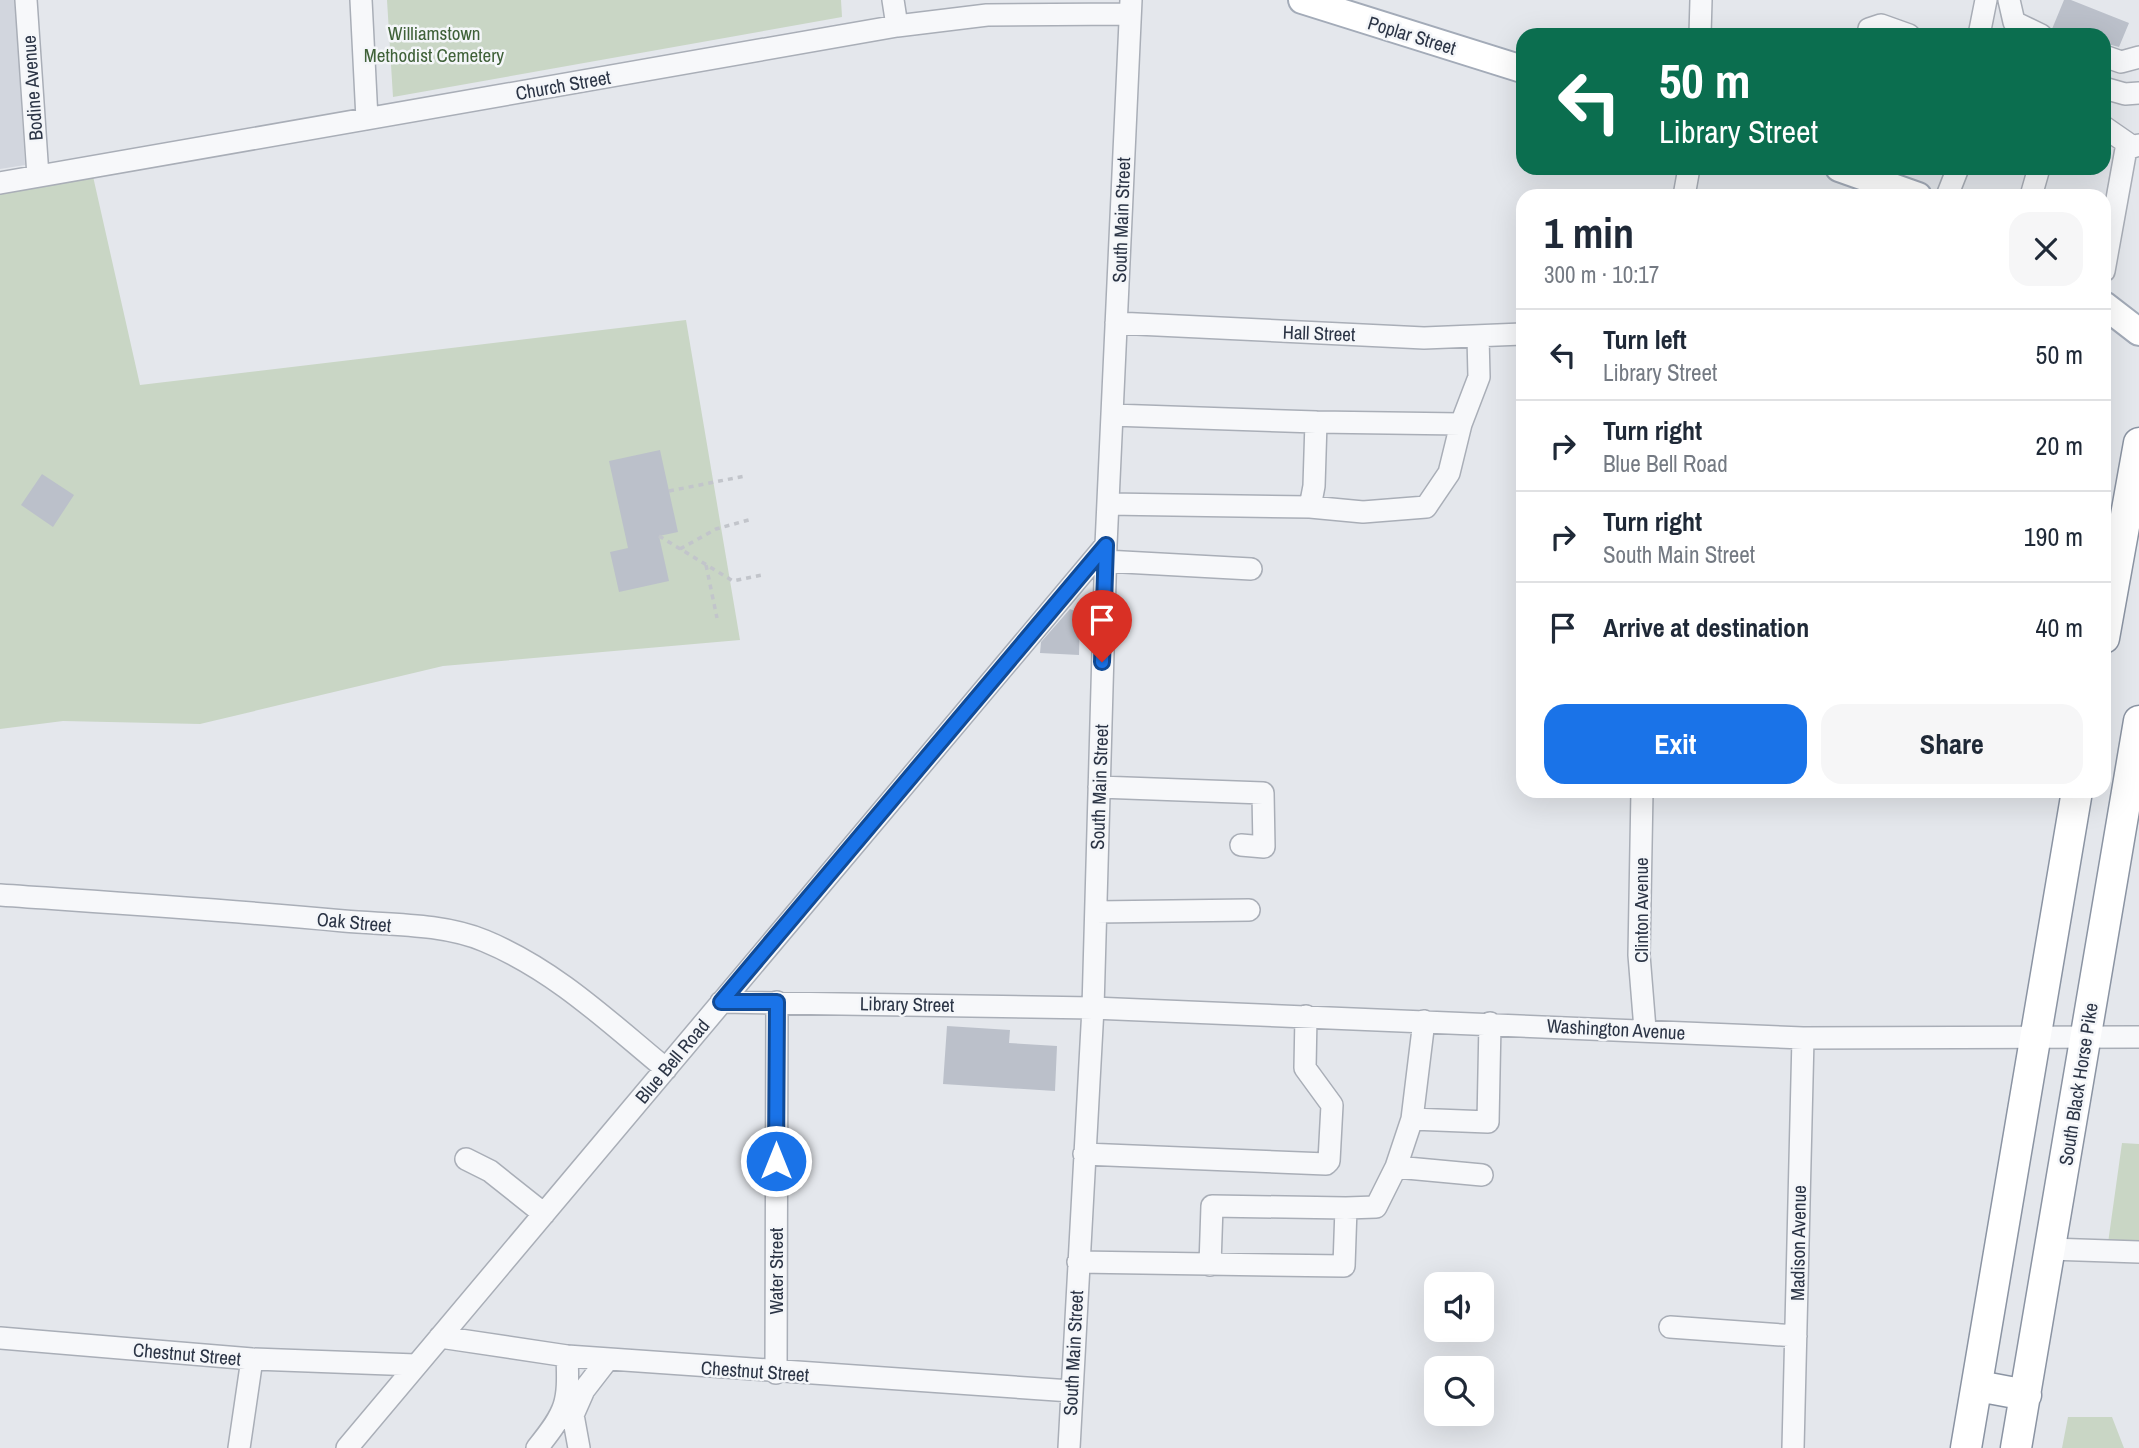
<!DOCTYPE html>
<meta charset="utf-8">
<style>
:root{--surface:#fff;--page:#f6f6f7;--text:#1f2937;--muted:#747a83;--line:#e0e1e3;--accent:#1a73e8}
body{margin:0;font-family:"Archivo Narrow",sans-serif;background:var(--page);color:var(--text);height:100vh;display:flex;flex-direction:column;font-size:26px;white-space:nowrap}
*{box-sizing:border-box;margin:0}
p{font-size:23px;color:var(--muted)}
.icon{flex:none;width:38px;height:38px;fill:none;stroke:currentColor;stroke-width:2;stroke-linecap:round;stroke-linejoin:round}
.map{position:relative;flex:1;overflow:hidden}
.sheet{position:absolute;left:1516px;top:189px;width:595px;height:609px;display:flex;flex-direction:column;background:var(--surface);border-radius:21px;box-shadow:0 7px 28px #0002}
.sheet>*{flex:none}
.guide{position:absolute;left:1516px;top:28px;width:595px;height:147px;border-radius:21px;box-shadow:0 7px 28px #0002;background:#0b6e4f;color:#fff;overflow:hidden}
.buttons{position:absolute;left:1424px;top:1272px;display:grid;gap:14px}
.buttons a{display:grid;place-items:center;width:70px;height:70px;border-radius:14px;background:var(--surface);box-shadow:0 7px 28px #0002;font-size:35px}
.pin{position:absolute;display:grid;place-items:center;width:60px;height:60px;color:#fff;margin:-72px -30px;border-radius:50% 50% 50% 0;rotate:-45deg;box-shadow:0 0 7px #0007}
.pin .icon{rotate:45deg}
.me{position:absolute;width:77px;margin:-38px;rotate:0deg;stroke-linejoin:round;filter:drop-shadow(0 0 5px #0008)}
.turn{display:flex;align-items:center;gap:24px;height:147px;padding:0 28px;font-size:32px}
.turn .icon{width:91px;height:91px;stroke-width:2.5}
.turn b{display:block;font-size:49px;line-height:60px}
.round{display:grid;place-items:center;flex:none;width:74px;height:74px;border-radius:21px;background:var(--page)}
.headline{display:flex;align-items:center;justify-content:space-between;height:119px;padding:0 28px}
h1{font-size:42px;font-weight:700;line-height:52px}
.action{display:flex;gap:14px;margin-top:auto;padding:14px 28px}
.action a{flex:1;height:80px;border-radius:21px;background:var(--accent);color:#fff;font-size:28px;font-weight:700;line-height:80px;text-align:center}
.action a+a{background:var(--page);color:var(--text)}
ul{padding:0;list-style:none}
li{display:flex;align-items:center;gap:21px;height:91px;padding:0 28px;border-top:2px solid var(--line)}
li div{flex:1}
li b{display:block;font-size:26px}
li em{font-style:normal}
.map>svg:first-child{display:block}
</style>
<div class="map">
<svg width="2139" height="1448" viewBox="0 0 2139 1448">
<rect width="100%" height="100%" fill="#e4e7ec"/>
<path fill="#d2d6de" d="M0 0H15L25 165 0 169Z"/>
<path fill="#c9d6c5" d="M387 0H841L842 17 393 97Z
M90 163 140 385 686 320 740 640 443 666 200 724 63 721 0 729V180Z
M2122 1143 2139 1144V1246L2108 1243Z
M2068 1417H2112L2124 1448H2062Z"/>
<path fill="#bbc0ca" d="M2064 0H2071L2129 23 2119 47 2104 43V35H2054L2052 29Z
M660 450 678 532 659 536 669 581 619 592 610 552 628 548 609 461Z
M42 474 74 495 53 527 21 505Z
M1070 609 1080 613 1079 655 1040 653 1041 642Z
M947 1026 1010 1030 1009 1043 1057 1046 1055 1091 943 1084Z"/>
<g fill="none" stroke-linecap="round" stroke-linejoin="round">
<defs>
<path id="minor" d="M26 0 38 176
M361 0 367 119
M893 0 897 26
M2009 0 2014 22 2041 35
M1700 35 1701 0
M1868 35 1869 29 1881 25 1909 35
M1979 35 1986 0
M2104 56 2121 62 2139 57
M2104 88 2125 94 2139 93
M2104 127 2130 145
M0 183 897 26 987 15 1129 14
M1684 196 1689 168
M1947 196 1958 168
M2031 196 2039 168
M2104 271 2126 149 2139 145
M1116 323 1424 338 1522 334
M1316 422 1461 424
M1108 504 1310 507 1314 486 1316 422 1112 415
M1310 507 1363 512 1426 507 1449 473 1461 424 1479 377 1478 336
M1105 561 1251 569
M1099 787 1263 793 1264 847 1241 845
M1642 791 1639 955 1645 1029
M0 895C115 903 229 910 344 921 389 925 442 923 485 941 555 970 609 1022 666 1069
M1096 912 1249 910
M721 1002 1093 1008 1803 1038 2139 1037
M1412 1119 1424 1021
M1084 1154 1326 1164 1329 1161 1332 1105 1305 1068 1306 1016
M466 1159 490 1171 544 1214
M1396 1167 1412 1119 1488 1122 1490 1023
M1346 1208 1376 1207 1396 1167 1482 1175
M2050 1249 2139 1252
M1078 1262 1344 1266 1346 1208 1212 1206 1210 1265
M1670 1327 1796 1336
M440 1337 567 1356 1071 1391
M0 1338 252 1359 416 1365
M776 1373 777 1002
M239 1448 252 1359
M347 1448 1106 545
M537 1448C567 1411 569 1403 567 1356
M579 1448 573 1415 584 1390 608 1359
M1069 1448 1093 1008 1106 545 1131 0
M1793 1448 1803 1038"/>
<path id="major" d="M1302 0 1522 69
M1839 168 1918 196
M2104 305 2139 332"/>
<path id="highway" d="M2104 638 2139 443
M1978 1386 2026 1395
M1966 1448 2077 791
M2016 1448 2139 721"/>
</defs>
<use href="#minor" stroke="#a9aeb7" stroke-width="24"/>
<use href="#major" stroke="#a3abb8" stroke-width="30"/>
<use href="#highway" stroke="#8b94a3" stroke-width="33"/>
<path stroke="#c2c5cb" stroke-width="3.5" stroke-dasharray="5 5" stroke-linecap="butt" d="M669 491 745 476
M659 536 733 581 762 575
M680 549 716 529 752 519
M706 565 717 618"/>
<use href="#minor" stroke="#f7f8fa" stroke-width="21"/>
<use href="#major" stroke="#fff" stroke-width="26"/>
<use href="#highway" stroke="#fff" stroke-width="30"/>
</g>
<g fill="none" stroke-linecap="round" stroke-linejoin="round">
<defs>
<path id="route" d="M776 1161 777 1002H721L1106 545 1102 662"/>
</defs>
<use href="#route" stroke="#114b97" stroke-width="18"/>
<use href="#route" stroke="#1a73e8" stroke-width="12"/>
</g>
<g text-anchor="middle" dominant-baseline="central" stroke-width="5" stroke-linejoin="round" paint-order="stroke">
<g font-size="19" fill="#3f6138" stroke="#f4f6f9">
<text x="434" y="33">Williamstown<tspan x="434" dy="22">Methodist Cemetery</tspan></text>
</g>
<g font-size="19" fill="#2b3445" stroke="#f4f6f9">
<text transform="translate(1412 35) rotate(17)">Poplar Street</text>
<text transform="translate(563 85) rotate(-10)">Church Street</text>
<text transform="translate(32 88) rotate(-94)">Bodine Avenue</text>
<text transform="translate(1121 220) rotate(-88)">South Main Street</text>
<text transform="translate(1319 333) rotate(2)">Hall Street</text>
<text transform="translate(1099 787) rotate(-88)">South Main Street</text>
<text transform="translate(1641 910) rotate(-90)">Clinton Avenue</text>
<text transform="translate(354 922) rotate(5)">Oak Street</text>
<text transform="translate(907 1004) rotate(1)">Library Street</text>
<text transform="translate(1616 1029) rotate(3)">Washington Avenue</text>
<text transform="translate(672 1061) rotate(-50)">Blue Bell Road</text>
<text transform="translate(2078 1084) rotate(-81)">South Black Horse Pike</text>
<text transform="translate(1798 1243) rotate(-89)">Madison Avenue</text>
<text transform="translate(776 1271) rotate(-90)">Water Street</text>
<text transform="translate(1073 1353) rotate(-87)">South Main Street</text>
<text transform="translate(187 1354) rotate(5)">Chestnut Street</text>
<text transform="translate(755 1371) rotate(4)">Chestnut Street</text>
</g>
</g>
</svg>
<div class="buttons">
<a><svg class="icon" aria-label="sound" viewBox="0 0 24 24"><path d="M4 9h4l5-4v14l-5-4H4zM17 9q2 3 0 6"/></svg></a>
<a><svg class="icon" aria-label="search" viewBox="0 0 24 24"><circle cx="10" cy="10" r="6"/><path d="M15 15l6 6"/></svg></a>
</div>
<div class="pin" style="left:1102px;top:662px;background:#d93025"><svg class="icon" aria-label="arrive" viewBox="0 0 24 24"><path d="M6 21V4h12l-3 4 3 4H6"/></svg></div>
<svg class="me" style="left:776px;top:1161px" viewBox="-20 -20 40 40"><circle r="17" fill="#1a73e8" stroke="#fff" stroke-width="3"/><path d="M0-11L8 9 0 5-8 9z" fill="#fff"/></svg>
<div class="guide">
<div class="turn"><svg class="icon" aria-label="left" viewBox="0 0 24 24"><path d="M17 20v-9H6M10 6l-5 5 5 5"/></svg><div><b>50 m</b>Library Street</div></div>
</div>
<section class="sheet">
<div class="headline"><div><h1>1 min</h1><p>300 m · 10:17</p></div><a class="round"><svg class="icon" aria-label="close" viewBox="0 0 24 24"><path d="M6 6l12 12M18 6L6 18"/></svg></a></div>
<ul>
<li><svg class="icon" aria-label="left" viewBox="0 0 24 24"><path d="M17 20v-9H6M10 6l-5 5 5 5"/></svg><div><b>Turn left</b><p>Library Street</p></div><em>50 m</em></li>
<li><svg class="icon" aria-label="right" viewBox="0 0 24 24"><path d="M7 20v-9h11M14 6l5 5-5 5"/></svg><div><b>Turn right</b><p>Blue Bell Road</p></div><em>20 m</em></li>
<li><svg class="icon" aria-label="right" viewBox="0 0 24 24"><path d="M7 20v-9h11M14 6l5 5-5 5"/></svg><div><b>Turn right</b><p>South Main Street</p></div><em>190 m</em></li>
<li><svg class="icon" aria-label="arrive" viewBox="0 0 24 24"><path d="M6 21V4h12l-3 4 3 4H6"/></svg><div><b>Arrive at destination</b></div><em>40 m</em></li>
</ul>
<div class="action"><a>Exit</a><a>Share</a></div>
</section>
</div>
